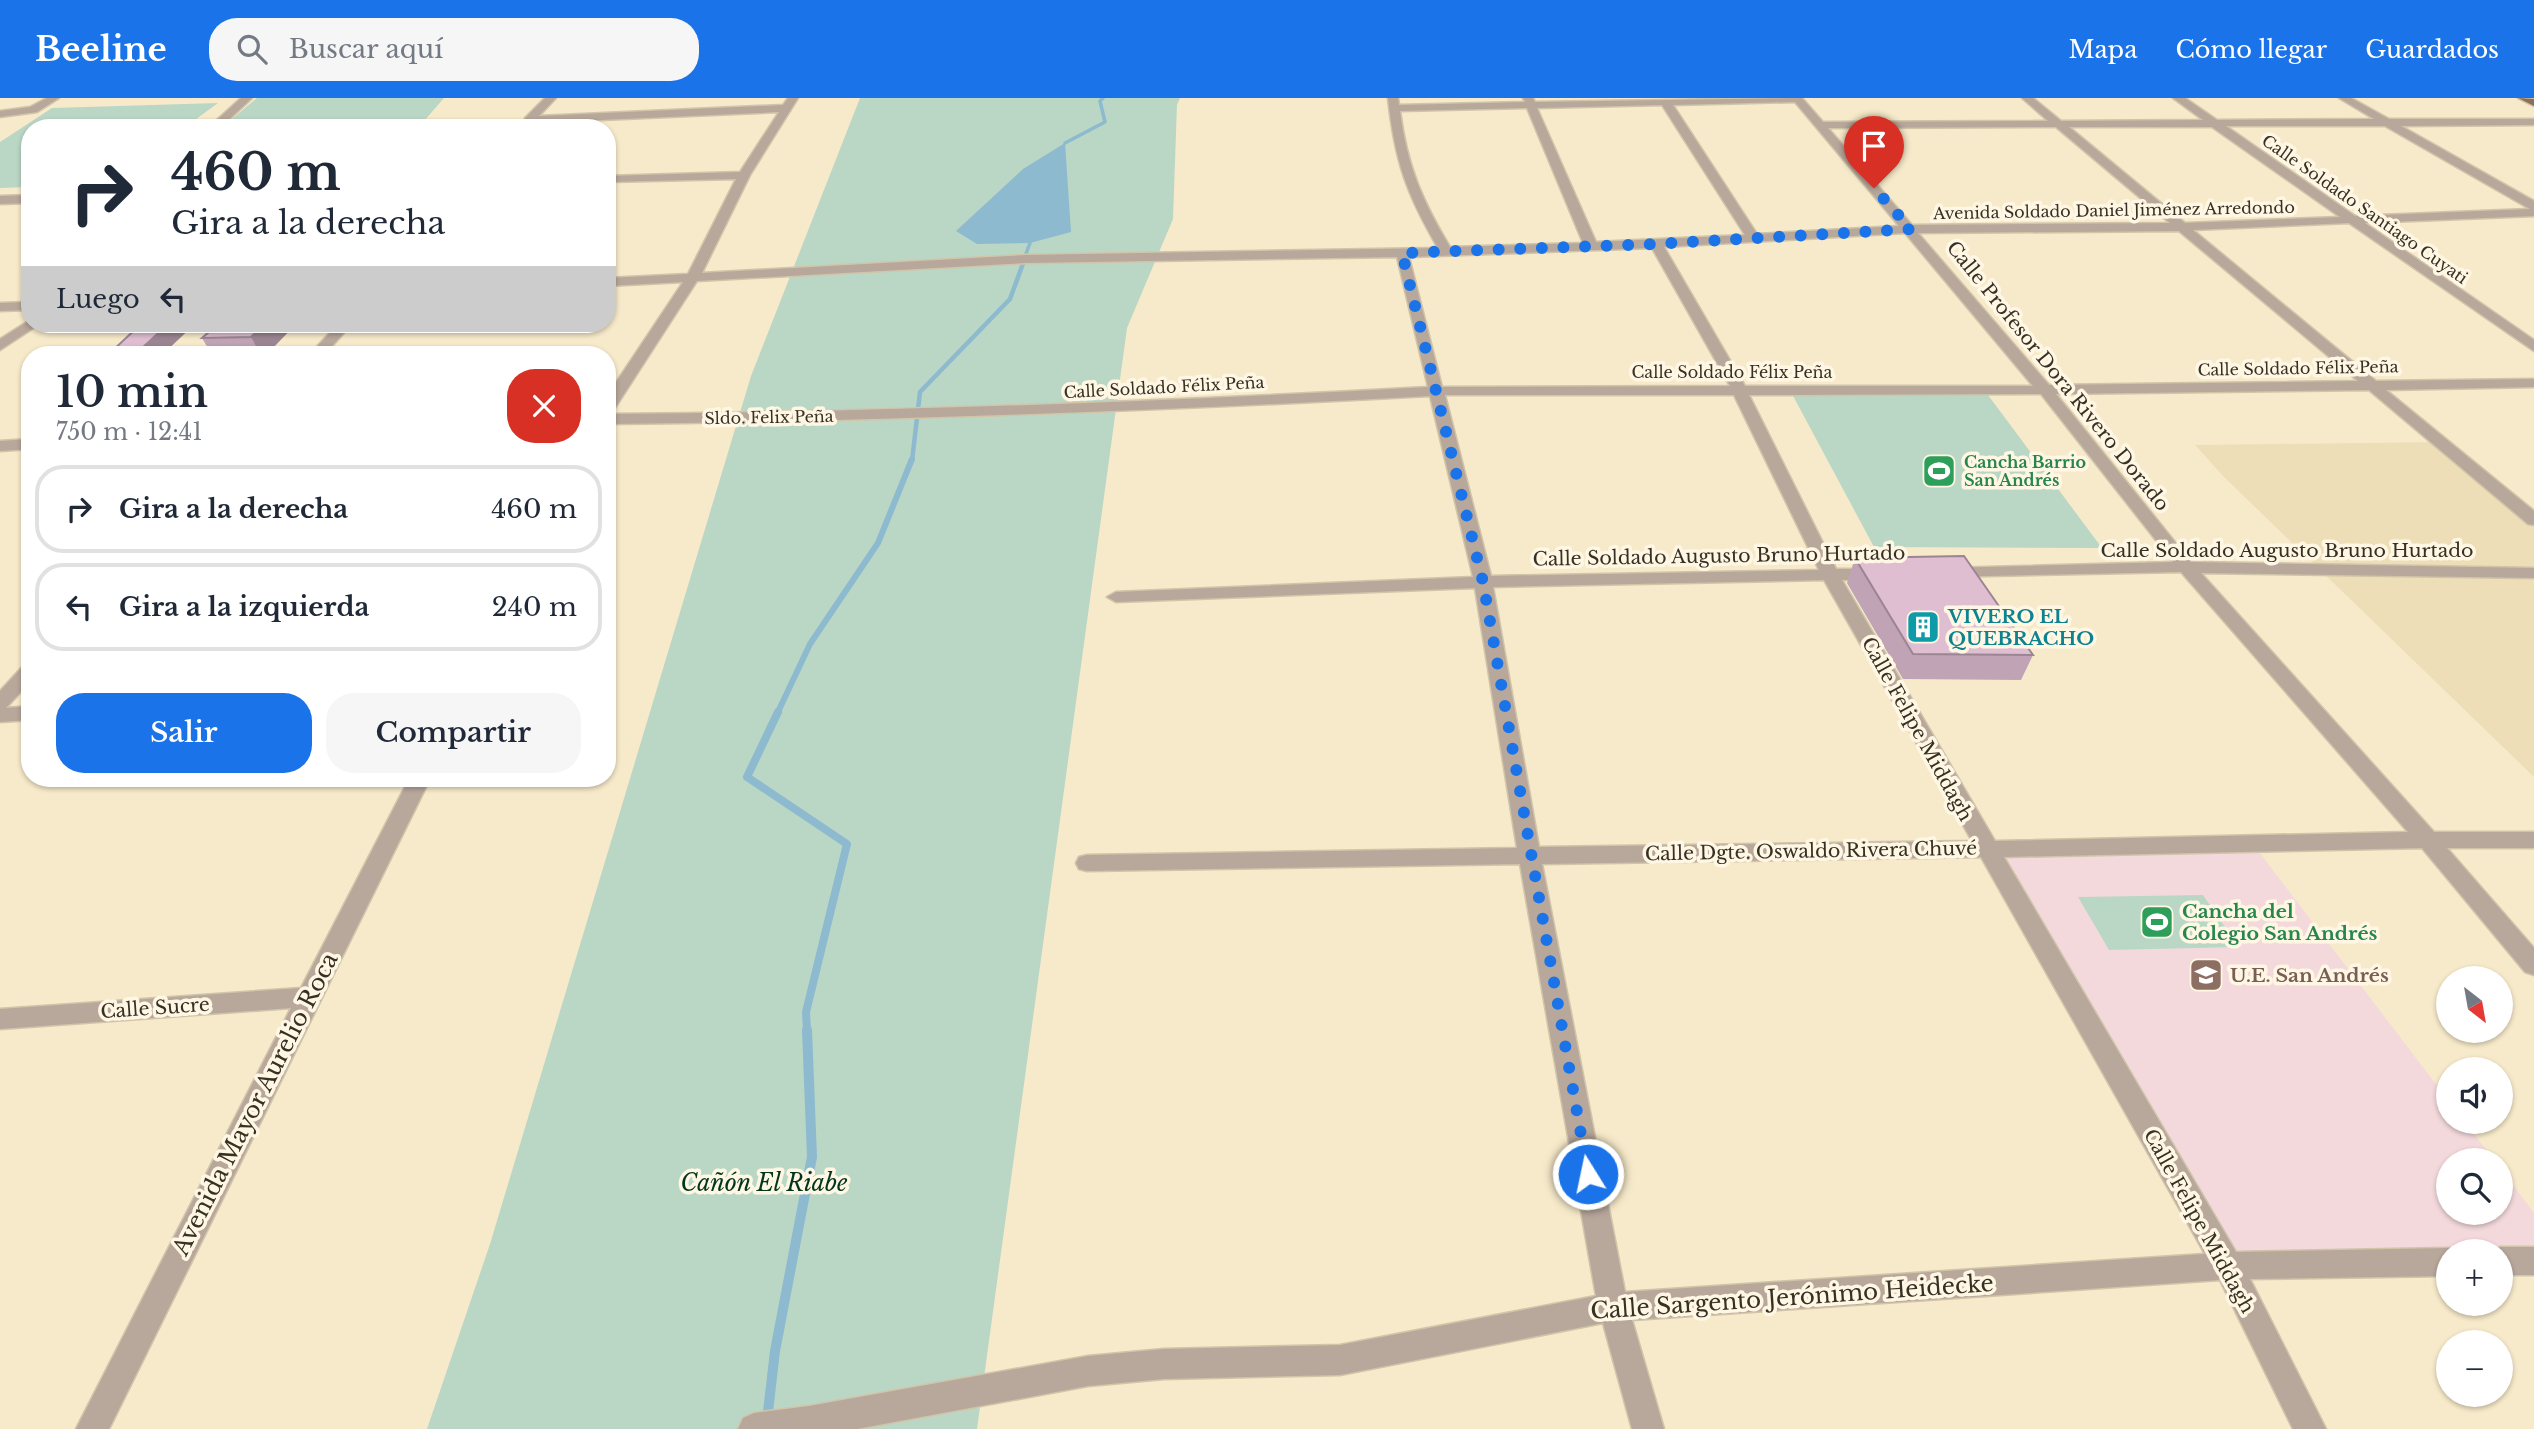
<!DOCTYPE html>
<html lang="es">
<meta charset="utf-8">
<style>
:root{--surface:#fff;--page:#f6f6f7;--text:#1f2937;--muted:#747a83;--line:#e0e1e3;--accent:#1a73e8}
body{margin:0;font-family:"Libre Baskerville",serif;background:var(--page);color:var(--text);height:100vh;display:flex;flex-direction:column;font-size:26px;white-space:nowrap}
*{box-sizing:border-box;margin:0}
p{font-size:23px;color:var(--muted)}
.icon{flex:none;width:38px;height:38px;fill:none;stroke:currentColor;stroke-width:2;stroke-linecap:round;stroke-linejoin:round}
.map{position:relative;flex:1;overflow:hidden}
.sheet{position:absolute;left:21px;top:248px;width:595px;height:441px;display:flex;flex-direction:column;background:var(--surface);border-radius:28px;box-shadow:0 2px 5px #0004}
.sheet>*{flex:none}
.guide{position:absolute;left:21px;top:21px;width:595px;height:214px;border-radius:28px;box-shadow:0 2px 5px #0004;background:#fff;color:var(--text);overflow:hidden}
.needle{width:46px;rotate:149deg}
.controls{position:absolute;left:2436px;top:868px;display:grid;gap:14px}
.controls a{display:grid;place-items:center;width:77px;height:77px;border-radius:50%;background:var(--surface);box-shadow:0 2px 5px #0004;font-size:35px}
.pin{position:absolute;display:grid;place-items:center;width:60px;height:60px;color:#fff;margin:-72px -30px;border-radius:50% 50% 50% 0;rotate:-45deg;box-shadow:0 0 7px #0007}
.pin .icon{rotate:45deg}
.me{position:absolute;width:77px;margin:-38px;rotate:350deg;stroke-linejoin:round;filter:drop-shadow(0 0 5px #0008)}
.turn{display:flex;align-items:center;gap:24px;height:147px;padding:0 35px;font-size:32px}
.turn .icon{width:91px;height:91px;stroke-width:2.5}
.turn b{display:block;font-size:49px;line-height:60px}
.then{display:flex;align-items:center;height:66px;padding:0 35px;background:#0003;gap:14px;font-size:26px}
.round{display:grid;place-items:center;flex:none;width:74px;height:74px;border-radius:28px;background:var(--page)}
.summary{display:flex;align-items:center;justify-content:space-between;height:119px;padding:0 35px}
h1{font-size:42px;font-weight:600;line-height:52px}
.cta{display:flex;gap:14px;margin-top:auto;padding:14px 35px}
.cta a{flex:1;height:80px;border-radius:28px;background:var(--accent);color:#fff;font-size:28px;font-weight:600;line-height:80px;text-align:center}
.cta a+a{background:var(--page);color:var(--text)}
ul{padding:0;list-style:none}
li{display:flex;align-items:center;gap:21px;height:88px;margin:0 14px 10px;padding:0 21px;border:4px solid var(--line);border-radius:28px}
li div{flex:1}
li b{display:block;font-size:26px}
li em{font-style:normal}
header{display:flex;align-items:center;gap:42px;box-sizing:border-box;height:98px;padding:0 35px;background:var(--accent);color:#fff}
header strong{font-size:33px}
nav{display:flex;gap:38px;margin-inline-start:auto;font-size:24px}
.search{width:490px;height:63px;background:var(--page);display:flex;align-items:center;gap:18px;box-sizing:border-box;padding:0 24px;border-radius:28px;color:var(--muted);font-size:26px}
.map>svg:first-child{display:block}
</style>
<header>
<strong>Beeline</strong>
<div class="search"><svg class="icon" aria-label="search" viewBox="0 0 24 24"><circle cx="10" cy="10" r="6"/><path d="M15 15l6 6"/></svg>Buscar aquí</div>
<nav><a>Mapa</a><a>Cómo llegar</a><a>Guardados</a></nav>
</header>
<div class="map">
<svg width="2534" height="1331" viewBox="0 0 2534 1331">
<rect width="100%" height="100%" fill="#f7eaca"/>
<path fill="#eedeb8" d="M2440 344 2534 422V679L2223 378 2195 347Z"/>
<path fill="#f4d9dc" d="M2253 746 2448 1002V1024H2465L2494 1062H2448V1115H2501V1071L2534 1115V1163H2501V1153H2448V1164L2228 1168 1985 751Z"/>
<path fill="#bad7c5" d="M257 0H444L418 30H221Z
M860 0H1180L1177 7 1173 121 1127 230 977 1331H427L490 1146 751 278Z
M218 5 184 30H30V89L0 90V44L52 10Z
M1792 296 1988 297 2102 450 1874 449Z
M2203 797 2239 849 2109 852 2078 799Z"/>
<path fill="#8dbacf" d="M1065 45 1071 134 1030 145 977 146 956 133 1023 71Z"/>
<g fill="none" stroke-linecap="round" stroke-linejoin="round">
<path stroke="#8dbacf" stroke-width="3.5" d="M1065 45 1105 24 1100 3 1103 0
M1024 161 1030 145"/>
<path stroke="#8dbacf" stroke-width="4.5" d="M912 363 920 294 1010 201 1025 160"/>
<path stroke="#8dbacf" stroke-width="6" d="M777 616 810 546 878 445 912 361"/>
<path stroke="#8dbacf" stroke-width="8" d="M778 614 747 679 847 746 806 914 807 933"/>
<path stroke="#8dbacf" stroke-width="10" d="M766 1331 775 1253 812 1059 807 932"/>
<defs>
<path id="minor" d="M47 0H59L37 14 0 19V13L30 9Z
M241 0H252L220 30H208Z
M545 0H556L539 18 783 7 788 0H798L750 77 702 175 1026 157 1438 150C1406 95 1395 63 1388 0H1398L1399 7 1525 4 1523 0H1533L1535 4 1802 0 1823 24 2048 23 2022 0H2033L2061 23 2203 22 2173 0H2185L2217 22 2374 21 2339 0H2351L2389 21H2534V27L2401 28 2534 103V118L2365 125 2534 242V253L2349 125 2193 132 2376 283 2534 281V289L2386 292 2534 413V427L2528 426 2369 292 2056 296 2191 464 2534 470V480L2201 475 2434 734H2534V750H2447L2534 850V877L2525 874 2422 750 2004 759 2236 1154 2448 1150 2456 1153H2448V1178L2250 1181 2326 1331H2293L2220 1182 1632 1222 1664 1331H1632L1603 1225 1340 1277 1164 1281 1088 1288 857 1331H738L743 1320 754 1315 809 1308 1088 1258 1164 1251 1340 1247 1596 1198 1520 766 1087 773 1079 771 1076 765 1079 759 1087 757 1517 750 1475 490 1116 504 1107 499 1116 494 1473 479 1430 298C1155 313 882 323 607 326V316C881 314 1154 304 1428 289L1397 159 1026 165 697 183 615 310 607 315V298L683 184 607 188V180L688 176 736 81 607 84V78L740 74 779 14 533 25 522 28 525 20ZM1795 4 1899 128 1757 136 1673 7ZM1662 7 1745 137 1596 144 1537 10ZM1527 10 1583 145 1450 149C1422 102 1407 68 1400 13ZM2226 28H2385L2530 111 2355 118ZM2056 29 2170 125 1912 127 1828 30ZM2069 29H2212L2340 119 2185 125ZM2179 133 2358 283 2049 287 1918 135ZM1905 135 2033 288H1745L1664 149ZM1652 150 1730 288 1442 289 1409 159ZM2041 296 2173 464 1947 470 1938 475 1941 479 2181 474 2408 734 1995 743 1842 482 1876 481 1885 476 1876 471H1836L1749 297ZM1445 297H1734L1819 472 1491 478ZM1824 482 1972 743 1539 749 1493 489ZM1981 759 2205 1156 1625 1194 1542 766Z
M30 97V105L0 106V98Z
M30 204V212L0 213V205Z
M30 222V226H37L35 229 0 252V241Z
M338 226H352L324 257H309Z
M30 341V351L0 353V343Z
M30 566V584L6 610 30 608V622L0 624V593L23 568Z
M409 681H430L109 1331H76L291 910 0 931V911L301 890Z
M2501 1149H2534V1177H2501V1153H2491Z"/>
<path id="major" d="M2518 0 2534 1V8Z"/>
</defs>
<use href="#minor" stroke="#d0c5a9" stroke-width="3"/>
<use href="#major" stroke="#d0c5a9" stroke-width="3"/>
<use href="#minor" fill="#b8a79b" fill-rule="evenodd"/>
<use href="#major" fill="#8c6e5a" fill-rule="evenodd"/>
</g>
<path fill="#c0a3b4" d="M141 226 162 257H113L111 254Z
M296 226 266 257H212L202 240Z
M1855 460 2033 557 2021 582 1903 581 1847 485Z"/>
<path fill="#9c8592" d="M168 226H195L162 257H143L140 252Z
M264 226H296L266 257H261L251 239Z"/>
<path fill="#dfbed1" stroke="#9c8592" stroke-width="2" d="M141 226H168L140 252 111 254Z
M218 226H264L251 239 202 240Z
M1964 458 2033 557 1913 556 1855 460Z"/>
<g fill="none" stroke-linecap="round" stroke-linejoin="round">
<path stroke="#1a73e8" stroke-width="12" stroke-dasharray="0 21.6" d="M1588 1076 1483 484 1402 155 1656 146 1911 131 1874 90"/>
</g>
<defs>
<symbol id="stadium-square" viewBox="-11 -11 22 22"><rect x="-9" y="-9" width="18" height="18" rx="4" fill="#2e9e5b" stroke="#fff7e4"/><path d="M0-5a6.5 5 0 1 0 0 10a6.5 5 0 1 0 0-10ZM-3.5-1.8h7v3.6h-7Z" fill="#fff"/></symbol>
<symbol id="building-square" viewBox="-11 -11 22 22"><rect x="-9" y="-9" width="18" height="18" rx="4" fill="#0f9aa8" stroke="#fff7e4"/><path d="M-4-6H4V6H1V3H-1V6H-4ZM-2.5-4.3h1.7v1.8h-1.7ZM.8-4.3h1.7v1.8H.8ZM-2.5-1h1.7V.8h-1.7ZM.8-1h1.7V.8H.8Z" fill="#fff"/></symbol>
<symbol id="school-square" viewBox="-11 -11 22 22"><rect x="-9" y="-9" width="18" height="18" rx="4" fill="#8d6e63" stroke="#fff7e4"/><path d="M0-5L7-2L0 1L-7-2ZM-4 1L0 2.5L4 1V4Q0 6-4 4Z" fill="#fff"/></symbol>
</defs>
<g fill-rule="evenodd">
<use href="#stadium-square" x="1920" y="354" width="38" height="38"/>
<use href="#building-square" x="1904" y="510" width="38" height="38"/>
<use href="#stadium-square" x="2138" y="805" width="38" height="38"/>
<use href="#school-square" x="2187" y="858" width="38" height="38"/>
</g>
<g text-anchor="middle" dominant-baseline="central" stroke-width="7" stroke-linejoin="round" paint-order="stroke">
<g font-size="16" fill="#363125" stroke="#fff7e4">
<text transform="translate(2365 111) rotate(35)">Calle Soldado Santiago Cuyati</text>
<text transform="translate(2114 112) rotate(-1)">Avenida Soldado Daniel Jiménez Arredondo</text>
<text transform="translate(2298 270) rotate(-1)">Calle Soldado Félix Peña</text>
<text x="1732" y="274">Calle Soldado Félix Peña</text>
<text transform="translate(1164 289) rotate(-3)">Calle Soldado Félix Peña</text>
<text transform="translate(769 319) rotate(-1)">Sldo. Felix Peña</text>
</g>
<g font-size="16" font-weight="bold" fill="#27864d" stroke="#fff7e4" text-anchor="start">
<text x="1964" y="364">Cancha Barrio<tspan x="1964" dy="18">San Andrés</tspan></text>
</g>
<g font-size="19" fill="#363125" stroke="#fff7e4">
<text transform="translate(2058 278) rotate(51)">Calle Profesor Dora Rivero Dorado</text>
<text x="2287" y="452">Calle Soldado Augusto Bruno Hurtado</text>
<text transform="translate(1719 458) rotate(-1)">Calle Soldado Augusto Bruno Hurtado</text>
<text transform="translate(1917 631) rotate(61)">Calle Felipe Middagh</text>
<text transform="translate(1811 753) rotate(-1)">Calle Dgte. Oswaldo Rivera Chuvé</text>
<text transform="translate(155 910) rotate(-4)">Calle Sucre</text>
<text transform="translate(2199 1123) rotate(61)">Calle Felipe Middagh</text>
</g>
<g font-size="19" font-weight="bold" fill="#0d838f" stroke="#fff7e4" text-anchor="start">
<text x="1948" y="518">VIVERO EL<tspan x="1948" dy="22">QUEBRACHO</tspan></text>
</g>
<g font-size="19" font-weight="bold" fill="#27864d" stroke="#fff7e4" text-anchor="start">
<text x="2182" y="813">Cancha del<tspan x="2182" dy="22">Colegio San Andrés</tspan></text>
</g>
<g font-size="19" font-weight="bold" fill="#785e54" stroke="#fff7e4" text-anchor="start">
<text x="2230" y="877">U.E. San Andrés</text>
</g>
<g font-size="23" fill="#363125" stroke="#fff7e4">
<text transform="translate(255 1006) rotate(-63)">Avenida Mayor Aurelio Roca</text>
<text transform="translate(1792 1199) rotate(-4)">Calle Sargento Jerónimo Heidecke</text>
</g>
<g font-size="23" font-style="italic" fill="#00351e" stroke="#fff7e4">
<text x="764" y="1085">Cañón El Riabe</text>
</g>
</g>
</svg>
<div class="controls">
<a><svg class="needle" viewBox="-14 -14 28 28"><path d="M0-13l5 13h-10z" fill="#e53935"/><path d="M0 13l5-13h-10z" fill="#747a83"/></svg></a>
<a><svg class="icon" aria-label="sound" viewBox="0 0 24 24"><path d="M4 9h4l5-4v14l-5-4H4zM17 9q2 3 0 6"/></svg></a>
<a><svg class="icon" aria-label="search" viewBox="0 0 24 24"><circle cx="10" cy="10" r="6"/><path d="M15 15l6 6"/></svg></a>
<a>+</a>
<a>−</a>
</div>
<div class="pin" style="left:1874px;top:90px;background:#d93025"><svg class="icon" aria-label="arrive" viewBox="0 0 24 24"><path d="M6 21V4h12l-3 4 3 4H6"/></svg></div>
<svg class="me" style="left:1588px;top:1076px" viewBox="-20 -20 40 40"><circle r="17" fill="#1a73e8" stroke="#fff" stroke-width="3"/><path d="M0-11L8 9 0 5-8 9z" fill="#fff"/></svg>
<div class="guide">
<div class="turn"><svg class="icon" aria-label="right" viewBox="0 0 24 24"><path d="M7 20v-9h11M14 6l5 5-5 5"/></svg><div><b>460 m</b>Gira a la derecha</div></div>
<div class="then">Luego<svg class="icon" aria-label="left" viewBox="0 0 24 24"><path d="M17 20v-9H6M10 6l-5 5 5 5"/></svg></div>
</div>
<section class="sheet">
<div class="summary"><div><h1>10 min</h1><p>750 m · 12:41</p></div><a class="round" style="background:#d93025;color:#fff"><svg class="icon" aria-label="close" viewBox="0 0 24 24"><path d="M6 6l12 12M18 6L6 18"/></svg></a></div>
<ul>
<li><svg class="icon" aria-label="right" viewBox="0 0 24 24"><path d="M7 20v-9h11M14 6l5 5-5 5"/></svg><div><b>Gira a la derecha</b></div><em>460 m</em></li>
<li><svg class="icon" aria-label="left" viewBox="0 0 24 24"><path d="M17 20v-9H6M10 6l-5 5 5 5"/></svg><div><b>Gira a la izquierda</b></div><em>240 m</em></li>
</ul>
<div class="cta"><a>Salir</a><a>Compartir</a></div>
</section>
</div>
